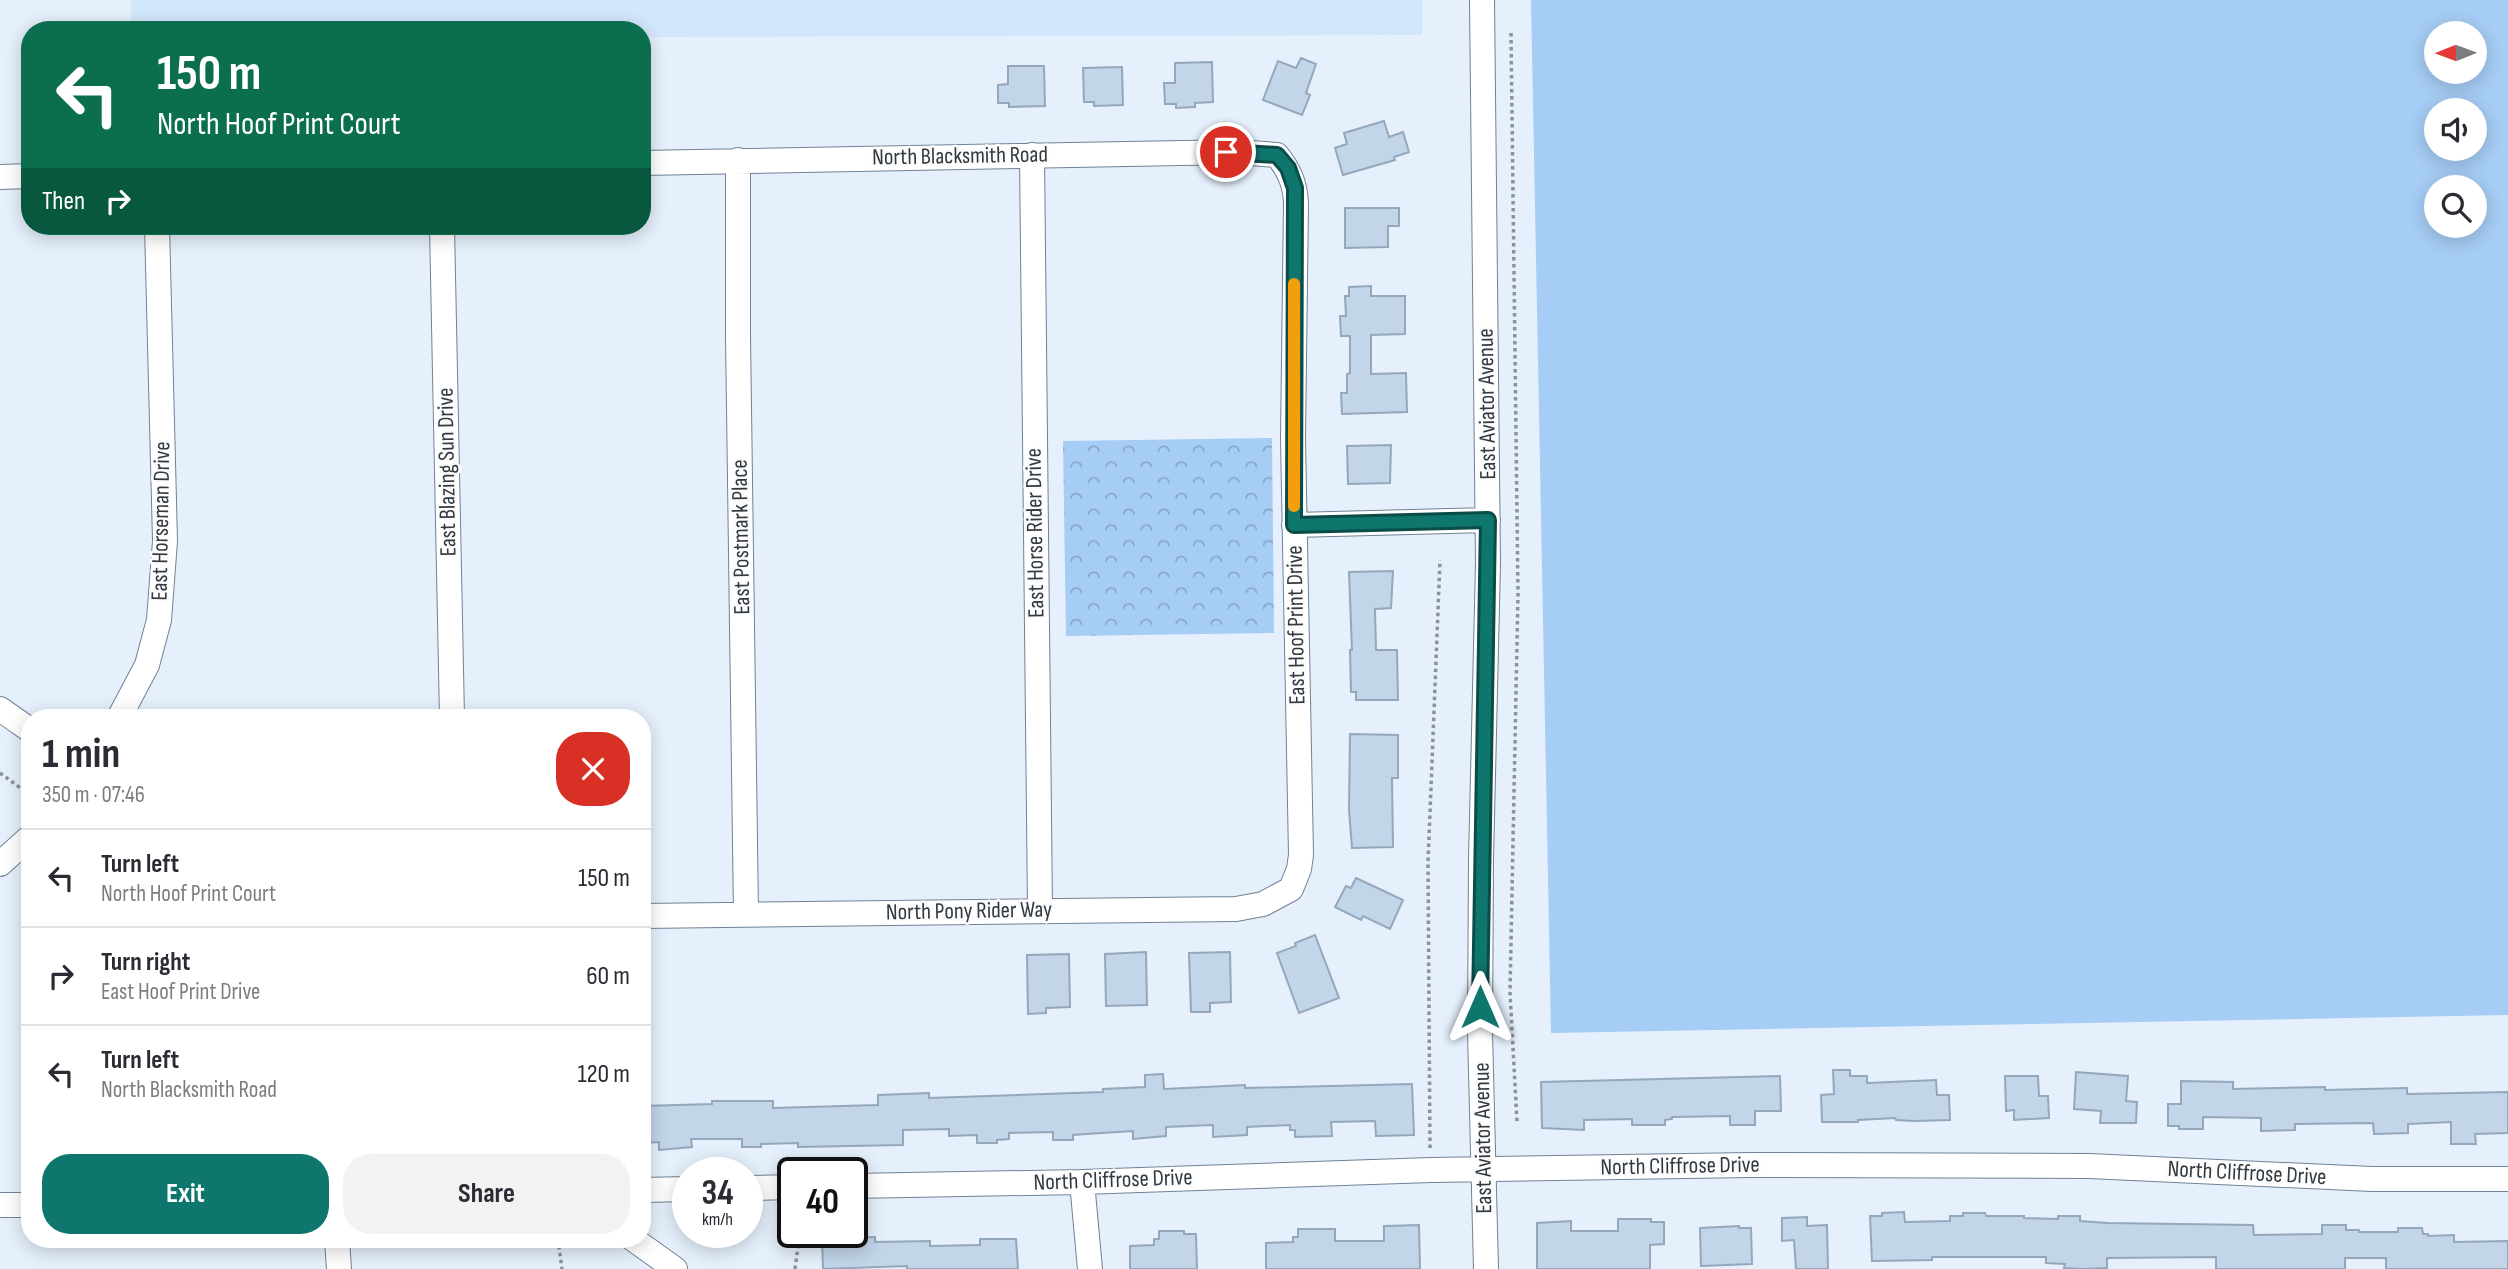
<!DOCTYPE html>
<meta charset="utf-8">
<style>
:root{--surface:#fff;--page:#f2f2f3;--text:#2b2b33;--muted:#7c7c81;--line:#e1e1e2;--accent:#0f766e}
body{margin:0;font-family:"Sofia Sans Condensed",sans-serif;background:var(--page);color:var(--text);height:100vh;display:flex;flex-direction:column;font-size:26px;white-space:nowrap}
*{box-sizing:border-box;margin:0}
p{font-size:23px;color:var(--muted)}
.icon{flex:none;width:38px;height:38px;fill:none;stroke:currentColor;stroke-width:2;stroke-linecap:round;stroke-linejoin:round}
.map{position:relative;flex:1;overflow:hidden}
.details{position:absolute;left:21px;top:709px;width:630px;height:539px;display:flex;flex-direction:column;background:var(--surface);border-radius:28px;box-shadow:0 4px 18px #0003}
.details>*{flex:none}
.top-card{position:absolute;left:21px;top:21px;width:630px;height:214px;border-radius:28px;box-shadow:0 4px 18px #0003;background:#0b6e4f;color:#fff;overflow:hidden}
.needle{width:46px;rotate:269deg}
.fabs{position:absolute;left:2424px;top:21px;display:grid;gap:14px}
.fabs a{display:grid;place-items:center;width:63px;height:63px;border-radius:50%;background:var(--surface);box-shadow:0 4px 18px #0003;font-size:35px}
.speed{position:absolute;left:672px;top:1157px;display:flex;gap:14px;font-size:35px;font-weight:700;text-align:center}
.speed>*{display:grid;place-content:center;width:91px;height:91px;border-radius:50%;background:var(--surface);box-shadow:0 4px 18px #0003;line-height:1}
.speed small{font-size:18px;font-weight:400}
.speed .limit{border:4px solid #111;border-radius:10px;background:#fff;color:#111}
.pin{position:absolute;display:grid;place-items:center;width:60px;height:60px;color:#fff;margin:-30px;border:4px solid #fff;border-radius:50%;box-shadow:0 2px 7px #0007}
.me{position:absolute;width:77px;margin:-38px;rotate:0deg;stroke-linejoin:round;filter:drop-shadow(0 0 5px #0008)}
.turn{display:flex;align-items:center;gap:24px;height:147px;padding:0 21px;font-size:32px}
.turn .icon{width:91px;height:91px;stroke-width:2.5}
.turn b{display:block;font-size:49px;line-height:60px}
.then{display:flex;align-items:center;height:66px;padding:0 21px;background:#0003;gap:14px;font-size:26px}
.round{display:grid;place-items:center;flex:none;width:74px;height:74px;border-radius:28px;background:var(--page)}
.head{display:flex;align-items:center;justify-content:space-between;height:119px;padding:0 21px}
h1{font-size:42px;font-weight:700;line-height:52px}
.cta{display:flex;gap:14px;margin-top:auto;padding:14px 21px}
.cta a{flex:1;height:80px;border-radius:28px;background:var(--accent);color:#fff;font-size:28px;font-weight:700;line-height:80px;text-align:center}
.cta a+a{background:var(--page);color:var(--text)}
ul{padding:0;list-style:none}
li{display:flex;align-items:center;gap:21px;height:98px;padding:0 21px;border-top:2px solid var(--line)}
li div{flex:1}
li b{display:block;font-size:26px}
li em{font-style:normal}
.map>svg:first-child{display:block}
</style>
<div class="map">
<svg width="2508" height="1269" viewBox="0 0 2508 1269">
<defs>
<pattern id="park-crowns" width="20" height="18" patternUnits="userSpaceOnUse" patternTransform="scale(1.75)"><rect width="20" height="18" fill="#a6cdf5"/><path d="M2 6a3 3 0 1 1 6 0M12 15a3 3 0 1 1 6 0" fill="none" stroke="#88a7c8"/></pattern>
</defs>
<rect width="100%" height="100%" fill="#e5f0fc"/>
<path fill="#d3e7fc" d="M131 0H1422V35L642 37V30H131Z"/>
<path fill="#a6cdf5" fill-rule="evenodd" d="M1531 0H2508V1015L1551 1033ZM2436 33H2474V72H2436ZM2436 110H2474V149H2436ZM2436 187H2474V226H2436Z"/>
<path fill="url(#park-crowns)" d="M1272 438 1274 633 1066 636 1063 441Z"/>
<path fill="#c2d5e9" stroke="#95a7ba" stroke-width="2" d="M1301 58 1316 64 1306 93 1310 95 1302 115 1263 100 1278 61 1296 68Z
M1212 62 1213 102 1195 103V107L1176 108V104H1165L1164 83H1175V63Z
M1008 66H1044L1045 106 1009 107V103H998V85L1008 84Z
M1122 67 1123 105 1094 106V102H1084L1083 68Z
M1384 121 1389 137 1403 132 1409 152 1394 157 1395 160 1343 175 1335 148 1347 144 1344 133Z
M1345 208H1399V226H1388V247L1345 248Z
M1371 286V296H1405V334L1371 335V374L1406 373 1407 412 1342 414 1341 393H1347V374L1350 373V336H1341L1340 316H1346L1345 296H1349V287Z
M1391 445 1390 483 1348 484 1347 446Z
M1393 571 1391 608 1375 609 1376 650H1397L1398 700H1356V692H1351L1350 650H1352L1349 572Z
M1350 734 1398 735V778H1392L1393 847 1352 848 1349 810Z
M1356 878 1403 900 1390 929 1363 916 1361 920 1335 907 1346 886 1351 888Z
M1315 935 1339 998 1299 1013 1277 953 1296 946 1295 943Z
M1146 952 1147 1005 1106 1006 1105 954Z
M1230 952 1231 1002 1210 1003V1012H1191L1189 953Z
M1069 954 1070 1007 1046 1008V1013L1028 1014 1027 955Z
M1833 1070H1850V1076H1867V1083L1936 1080 1937 1095H1949L1950 1120 1914 1121 1896 1120 1895 1118 1858 1120V1122H1822L1821 1095 1834 1094Z
M2076 1072 2128 1076 2126 1101 2137 1102 2136 1123H2100L2101 1111 2074 1109Z
M1163 1074 1164 1089 1245 1085V1088L1412 1084 1414 1135 1376 1136 1375 1121 1331 1122 1332 1136 1295 1137V1130H1290V1125L1247 1127V1135L1213 1137V1125L1166 1127V1136L1133 1139V1131L1086 1134 1073 1135V1140H1053V1132L1009 1133V1139L997 1140V1143H977V1135L949 1136V1129L903 1130V1145L798 1147V1143L761 1144V1147H742V1139H691L692 1147 659 1150V1142L642 1143V1106L712 1104V1101H773V1108L878 1105V1095L929 1093V1098L1103 1092V1089L1145 1087V1075Z
M1780 1076 1781 1111H1755V1125H1730V1116L1672 1117V1119L1665 1120V1125H1632V1119L1584 1120V1130L1542 1128 1541 1082Z
M2005 1076H2038L2039 1096H2048L2049 1118 2014 1120V1110L2006 1111Z
M2181 1081 2233 1082V1089L2325 1087V1090L2407 1088V1094L2508 1092V1133L2475 1134 2476 1144H2451V1122L2408 1124V1133L2374 1134 2373 1123 2295 1124V1130L2261 1131V1118L2203 1117V1129H2179V1126H2168V1104H2181Z
M1904 1212 1905 1222 1950 1221V1216H1963V1213H1985L1986 1216H2024V1218L2058 1219V1216H2080V1221L2108 1223 2253 1225 2254 1235 2322 1234V1225H2346V1230H2359V1232H2398V1228H2422L2423 1234H2428V1236L2454 1235V1242L2508 1241V1269H2386V1258H2345V1269H2216V1257L2107 1258V1268L2082 1269 2064 1268 2065 1264 2046 1263V1257H1932V1260L1872 1261 1870 1216H1882V1213Z
M1807 1217V1226L1827 1225 1828 1269H1796L1794 1240 1782 1241V1218Z
M1618 1219H1651V1222H1664V1244L1650 1245V1269H1537V1223L1571 1221V1231H1618Z
M1419 1225 1420 1269H1266V1243L1293 1242V1237H1298V1229H1335V1241H1384V1226Z
M1739 1226V1228H1751L1752 1264 1701 1266 1700 1228Z
M1159 1231H1184V1234H1196L1197 1269H1130V1246L1154 1245V1239H1159Z
M875 1237V1242L930 1241V1246L980 1245V1239H1016L1018 1269H907V1266L823 1269 822 1239Z"/>
<g fill="none" stroke-linecap="round" stroke-linejoin="round">
<defs>
<path id="minor" d="M1482 0 1488 563 1481 860 1480 1033 1486 1269
M1032 155 1040 910
M738 160V336L746 914
M642 163 1238 152 1277 155C1289 170 1295 183 1296 203L1293 439 1301 855 1299 869 1291 889 1263 904 1236 909 642 916
M0 177 30 176
M442 226 452 718
M1294 525 1488 520
M0 709 30 730
M119 718 147 665 159 620 165 541 157 226
M0 864 30 837
M1082 1182 1090 1269
M852 1186 1082 1182 1431 1170 1751 1165 2089 1166 2372 1179H2508
M747 1188 793 1187
M642 1190 688 1189
M0 1205H30
M337 1239 339 1269
M633 1239 675 1269"/>
</defs>
<use href="#minor" stroke="#708294" stroke-width="26"/>
<path stroke="#8a939d" stroke-width="3.5" stroke-dasharray="3.5 3.5" stroke-linecap="butt" d="M1511 33 1518 594 1510 992 1517 1122
M0 773 30 795
M1430 1148 1428 863 1440 560
M558 1239 562 1269
M795 1269 800 1232"/>
<use href="#minor" stroke="#fff" stroke-width="24"/>
</g>
<g fill="none" stroke-linecap="round" stroke-linejoin="round">
<defs>
<path id="route" d="M1226 152 1277 155 1288 168 1295 188 1294 525 1488 520 1480 1007"/>
</defs>
<use href="#route" stroke="#0a4d48" stroke-width="18"/>
<use href="#route" stroke="#0f766e" stroke-width="12"/>
<path stroke="#f59e0b" stroke-width="12" d="M1294 506V284"/>
</g>
<g text-anchor="middle" dominant-baseline="central" stroke-width="5" stroke-linejoin="round" paint-order="stroke">
<g font-size="23" fill="#313941" stroke="#fcfcfc">
<text transform="translate(960 156) rotate(-1)">North Blacksmith Road</text>
<text transform="translate(1487 404) rotate(-91)">East Aviator Avenue</text>
<text transform="translate(447 472) rotate(-91)">East Blazing Sun Drive</text>
<text transform="translate(161 521) rotate(-89)">East Horseman Drive</text>
<text transform="translate(1035 533) rotate(-91)">East Horse Rider Drive</text>
<text transform="translate(741 537) rotate(-91)">East Postmark Place</text>
<text transform="translate(1296 625) rotate(-91)">East Hoof Print Drive</text>
<text transform="translate(969 911) rotate(-1)">North Pony Rider Way</text>
<text transform="translate(1483 1138) rotate(-91)">East Aviator Avenue</text>
<text transform="translate(1680 1166) rotate(-1)">North Cliffrose Drive</text>
<text transform="translate(2247 1173) rotate(3)">North Cliffrose Drive</text>
<text transform="translate(1113 1180) rotate(-2)">North Cliffrose Drive</text>
</g>
</g>
</svg>
<div class="fabs">
<a><svg class="needle" viewBox="-14 -14 28 28"><path d="M0-13l5 13h-10z" fill="#e53935"/><path d="M0 13l5-13h-10z" fill="#7c7c81"/></svg></a>
<a><svg class="icon" aria-label="sound" viewBox="0 0 24 24"><path d="M4 9h4l5-4v14l-5-4H4zM17 9q2 3 0 6"/></svg></a>
<a><svg class="icon" aria-label="search" viewBox="0 0 24 24"><circle cx="10" cy="10" r="6"/><path d="M15 15l6 6"/></svg></a>
</div>
<div class="speed"><div>34<small>km/h</small></div><div class="limit">40</div></div>
<div class="pin" style="left:1226px;top:152px;background:#d93025"><svg class="icon" aria-label="arrive" viewBox="0 0 24 24"><path d="M6 21V4h12l-3 4 3 4H6"/></svg></div>
<svg class="me" style="left:1480px;top:1007px" viewBox="-20 -20 40 40"><path d="M0-17L14 15 0 8-14 15z" fill="#0f766e" stroke="#fff" stroke-width="4"/></svg>
<div class="top-card">
<div class="turn"><svg class="icon" aria-label="left" viewBox="0 0 24 24"><path d="M17 20v-9H6M10 6l-5 5 5 5"/></svg><div><b>150 m</b>North Hoof Print Court</div></div>
<div class="then">Then<svg class="icon" aria-label="right" viewBox="0 0 24 24"><path d="M7 20v-9h11M14 6l5 5-5 5"/></svg></div>
</div>
<section class="details">
<div class="head"><div><h1>1 min</h1><p>350 m · 07:46</p></div><a class="round" style="background:#d93025;color:#fff"><svg class="icon" aria-label="close" viewBox="0 0 24 24"><path d="M6 6l12 12M18 6L6 18"/></svg></a></div>
<ul>
<li><svg class="icon" aria-label="left" viewBox="0 0 24 24"><path d="M17 20v-9H6M10 6l-5 5 5 5"/></svg><div><b>Turn left</b><p>North Hoof Print Court</p></div><em>150 m</em></li>
<li><svg class="icon" aria-label="right" viewBox="0 0 24 24"><path d="M7 20v-9h11M14 6l5 5-5 5"/></svg><div><b>Turn right</b><p>East Hoof Print Drive</p></div><em>60 m</em></li>
<li><svg class="icon" aria-label="left" viewBox="0 0 24 24"><path d="M17 20v-9H6M10 6l-5 5 5 5"/></svg><div><b>Turn left</b><p>North Blacksmith Road</p></div><em>120 m</em></li>
</ul>
<div class="cta"><a>Exit</a><a>Share</a></div>
</section>
</div>
